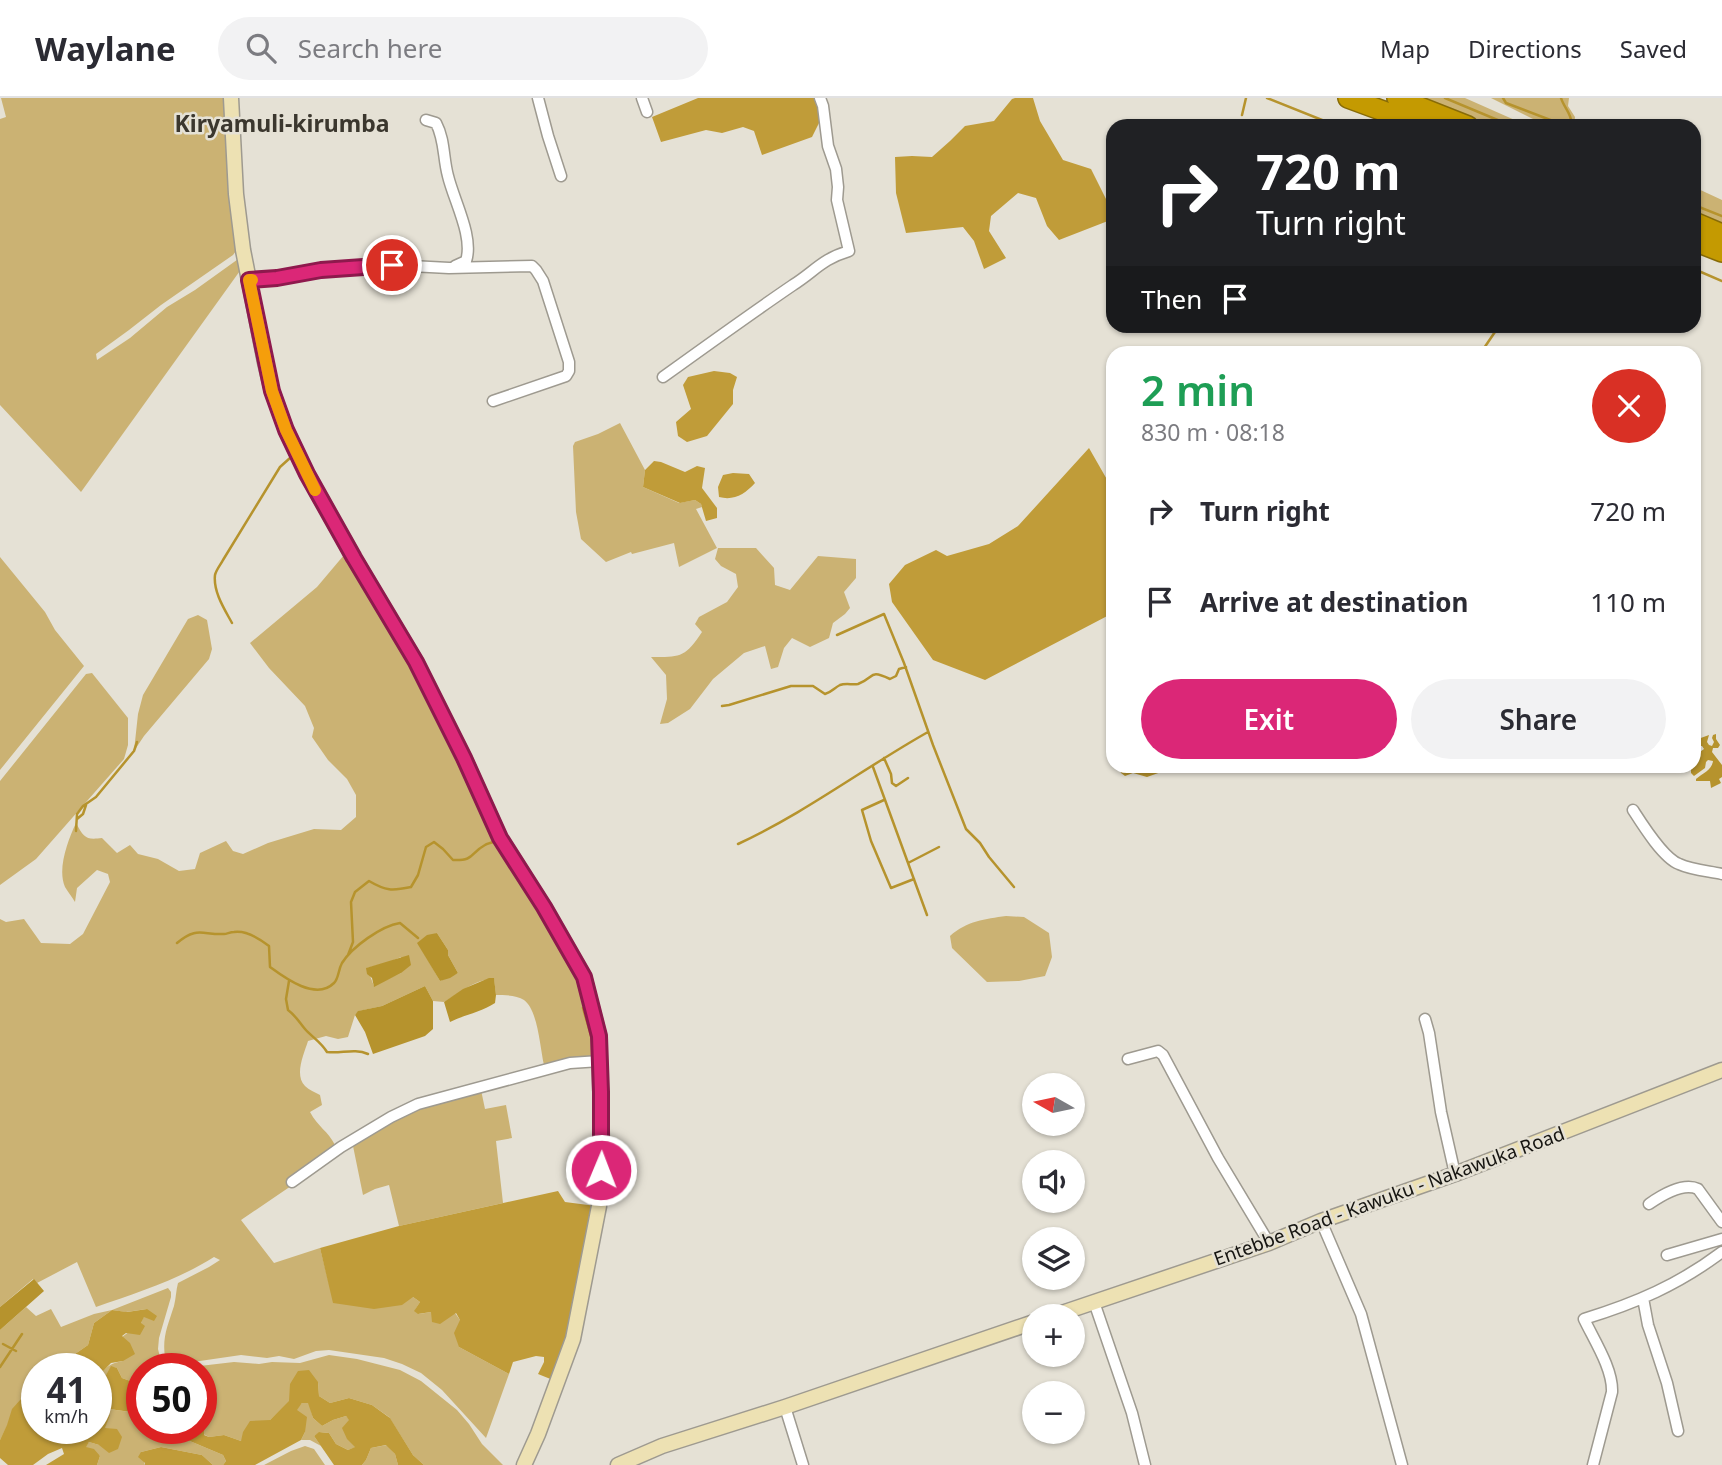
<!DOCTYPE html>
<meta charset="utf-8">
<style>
:root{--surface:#fff;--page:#f2f2f3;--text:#2b2b33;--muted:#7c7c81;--line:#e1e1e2;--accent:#db2777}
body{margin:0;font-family:"Noto Sans",sans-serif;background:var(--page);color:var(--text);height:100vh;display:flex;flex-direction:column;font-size:26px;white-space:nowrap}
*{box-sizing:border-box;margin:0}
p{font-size:23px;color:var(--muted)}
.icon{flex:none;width:38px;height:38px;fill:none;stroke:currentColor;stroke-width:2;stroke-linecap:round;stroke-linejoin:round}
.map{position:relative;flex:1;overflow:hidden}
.sheet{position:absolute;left:1106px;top:248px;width:595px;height:427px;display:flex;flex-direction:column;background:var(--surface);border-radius:21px;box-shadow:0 2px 5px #0004}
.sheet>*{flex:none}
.hud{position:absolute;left:1106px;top:21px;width:595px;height:214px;border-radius:21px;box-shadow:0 2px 5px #0004;background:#202124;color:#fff;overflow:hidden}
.needle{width:46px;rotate:279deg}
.buttons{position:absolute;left:1022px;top:975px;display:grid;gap:14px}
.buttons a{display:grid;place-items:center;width:63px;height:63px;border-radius:50%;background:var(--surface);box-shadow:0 2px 5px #0004;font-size:35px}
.speed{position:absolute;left:21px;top:1255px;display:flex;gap:14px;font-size:35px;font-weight:700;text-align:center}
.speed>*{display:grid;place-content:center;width:91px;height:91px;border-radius:50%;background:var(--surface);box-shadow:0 2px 5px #0004;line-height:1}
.speed small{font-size:18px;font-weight:400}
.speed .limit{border:10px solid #d22;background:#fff;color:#111}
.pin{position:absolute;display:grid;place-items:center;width:60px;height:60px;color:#fff;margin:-30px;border:4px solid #fff;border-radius:50%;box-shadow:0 2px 7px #0007}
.me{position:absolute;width:77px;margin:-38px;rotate:1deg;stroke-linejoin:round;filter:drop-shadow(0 0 5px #0008)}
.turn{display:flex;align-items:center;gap:24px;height:147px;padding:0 35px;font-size:32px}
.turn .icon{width:91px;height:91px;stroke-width:2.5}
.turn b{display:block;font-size:49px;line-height:60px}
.then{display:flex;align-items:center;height:66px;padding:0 35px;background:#0003;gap:14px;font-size:26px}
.round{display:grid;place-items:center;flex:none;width:74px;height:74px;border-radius:37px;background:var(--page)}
.headline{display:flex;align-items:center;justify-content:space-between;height:119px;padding:0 35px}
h1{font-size:42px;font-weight:600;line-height:52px;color:#1e9e55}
.action{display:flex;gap:14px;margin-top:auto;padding:14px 35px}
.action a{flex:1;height:80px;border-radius:42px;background:var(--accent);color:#fff;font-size:28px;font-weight:600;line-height:80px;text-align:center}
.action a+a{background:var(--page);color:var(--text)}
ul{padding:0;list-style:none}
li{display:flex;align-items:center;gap:21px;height:91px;padding:0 35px}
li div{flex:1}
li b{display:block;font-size:26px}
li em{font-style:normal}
header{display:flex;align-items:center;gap:42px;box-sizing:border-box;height:98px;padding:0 35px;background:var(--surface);border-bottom:2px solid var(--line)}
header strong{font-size:33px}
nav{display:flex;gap:38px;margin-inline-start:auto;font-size:24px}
.search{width:490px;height:63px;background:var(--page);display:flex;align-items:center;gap:18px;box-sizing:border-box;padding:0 24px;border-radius:38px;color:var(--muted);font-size:26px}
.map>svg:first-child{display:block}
</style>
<header>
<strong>Waylane</strong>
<div class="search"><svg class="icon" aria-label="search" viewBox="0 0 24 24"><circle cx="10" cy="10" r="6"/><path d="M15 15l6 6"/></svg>Search here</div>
<nav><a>Map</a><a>Directions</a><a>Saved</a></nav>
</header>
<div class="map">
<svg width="1722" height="1367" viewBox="0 0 1722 1367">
<rect width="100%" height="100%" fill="#e5e1d5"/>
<path fill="#cbb273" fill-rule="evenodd" d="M1 0H226L230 105 237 141 236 153 233 157 161 207 129 232 96 256 97 262 130 240 167 209 195 192 241 159 242 170 81 394 0 307V21L6 19Z
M1416 0H1465L1528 28H1486Z
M1491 0H1569L1568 8 1575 19 1574 27 1575 28H1547Z
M1694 89 1722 102V126L1694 116Z
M620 325 645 372 643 389 679 405 695 402 701 406 702 409 696 411 717 450 679 469 674 445 632 456 631 454 606 464 581 441 576 414 573 348 575 344 598 336Z
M718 450H756L774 470 775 487 790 492 818 458 856 461V480L844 494 850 510 845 516 833 525 829 540 810 549 792 540 784 550 778 569 771 571 765 548 744 555 713 581 690 611 668 625 660 626 667 601 666 577 651 559C680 559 685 560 702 534L695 526 699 519 727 504 738 489 736 476 721 468 715 461Z
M344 457 403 553 577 875 597 960H574L544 967C540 950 538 912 524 902 517 897 504 897 496 897L494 881C477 880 458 896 444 904L433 903 425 888 382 908 359 913 355 917 348 939 338 941 326 938 308 943C304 956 294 977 305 988 309 992 315 994 320 997L322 1007 310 1014C318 1029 328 1033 335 1047L291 1088 241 1122 274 1165 320 1150 334 1205 413 1199 420 1204 415 1212 419 1216 431 1214 455 1215 460 1222 459 1249 509 1276 486 1340 442 1292 421 1275 402 1266 384 1260 329 1252 316 1253 294 1261 279 1258 267 1260 241 1257 186 1265 171 1264 165 1259C162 1239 168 1227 174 1208 176 1200 176 1192 178 1185L209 1169 220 1162 214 1159C178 1182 136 1195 96 1209L77 1164 37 1185 33 1181 0 1209V821L6 824 24 821 41 845 70 846 83 836 110 784 108 776 97 772 77 790 75 804C72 799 68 794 65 789 57 771 68 742 76 725 84 740 86 742 102 740L117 755 130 747 138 756 158 761 179 773 195 771 200 755 226 743 233 753 243 756 268 745 314 731 341 732 356 719V697L347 681 328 662 312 639 314 630 305 608 269 570 250 545 317 489ZM437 835 448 852V857L458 875 440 883 418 845ZM401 859V875L374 888 367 870 389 864Z
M0 459 45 514 55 532 84 568 0 672Z
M198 517 207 522 212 551 209 561 144 638 134 653 138 616 143 597 188 521Z
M92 575 128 620V647L124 661 36 761 0 787V683L86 576Z
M1006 818 1024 819 1049 835 1052 859 1045 878 1019 883 987 884 952 850 950 838C967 823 985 821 1006 818Z
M481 992 485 1011 506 1007 512 1040 496 1043 503 1105 399 1128 389 1087 375 1091 363 1097 353 1048 368 1038 413 1012Z
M168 1190 171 1194V1199L159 1240 158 1251 161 1263 165 1268 174 1270 191 1269 234 1264 259 1266 272 1264 300 1265 329 1257 357 1261 400 1272 421 1283 457 1312 469 1326 482 1346 503 1367H424L413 1357 389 1319 372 1307 349 1300 330 1305 319 1298 318 1284 290 1286V1303L270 1322 241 1343 224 1337 209 1339 203 1336 204 1323 201 1321V1270H142V1302L133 1284 122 1280 117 1270 111 1269 96 1295C96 1277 104 1266 123 1263L122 1239 141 1225 147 1211 126 1214 112 1212 94 1225 88 1247 75 1256 71 1270H37V1292L21 1301 0 1342V1232L26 1209 36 1218 51 1211 61 1229 94 1216 112 1212Z
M302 1305H309L313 1320 322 1328 333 1322 346 1318 350 1322 356 1349 348 1352 336 1346 329 1335 320 1334 314 1338 321 1348 310 1342H301L305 1334 296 1312Z
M142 1306V1330H165L166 1333 223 1357 226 1363 223 1367H213L202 1357 161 1349 141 1354 145 1367H97L100 1358 85 1349 89 1344 99 1347 109 1317 106 1316 96 1322V1312L109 1311 137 1315Z
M387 1347 395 1356 398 1367H362L366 1362 371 1350Z
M305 1348 314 1351 325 1367H264L291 1353Z"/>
<path fill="#c09c39" d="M698 0H816L821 21 812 39 762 57 754 33 743 29 722 35 706 32 661 44 652 19Z
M1015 0H1033L1040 23 1063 62 1091 71 1106 101 1113 106V121L1059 142 1047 128 1036 100 1018 95 991 118 989 133 1006 160 984 171 974 143 963 129 906 135 896 95 895 59 912 58 932 59 950 43 965 28 994 23 1012 1Z
M714 273 730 275 737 279 733 292V306L707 338 687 344 678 338 676 324 691 311 683 287 688 279Z
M1089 350 1113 392V515L985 582 933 562 892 504 889 486 905 467 936 452 947 458 989 446 1018 428Z
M654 363 661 364 685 374 697 368 705 370 702 390 717 410V420L706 423 701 406 695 402 680 405 643 389 645 372Z
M733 375 749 376 755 385C745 396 734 403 719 399L718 389 723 377Z
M558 1093 565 1104 596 1108 569 1243 553 1282 538 1276 544 1264V1259L536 1258 513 1264 509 1276 459 1249 454 1235 460 1222 456 1215 440 1226 432 1224 431 1214 418 1216 414 1213 420 1204 413 1199 402 1207 374 1211 333 1205 320 1150 399 1128Z
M147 1211 157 1218 154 1223 144 1219 141 1225 145 1228 140 1237 126 1235 122 1238 130 1245 135 1256 123 1263 111 1265 100 1276 96 1285V1270H71L75 1256 88 1247 94 1225 112 1212 127 1214Z
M111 1268 117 1270 122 1280 133 1284C139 1297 145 1301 138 1315L109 1311 96 1312V1295Z
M309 1272 318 1284 319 1298 330 1305 349 1300 372 1307 390 1320 413 1357 424 1367H398L395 1356 386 1347 371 1350 366 1362 362 1367H334L314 1338 319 1334 329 1335 336 1346 348 1352 355 1349 347 1341 342 1330 349 1322 346 1318 333 1322 322 1328 313 1320 308 1305H302L297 1312 307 1319 305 1334 301 1342 255 1367H223L226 1363 223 1357 166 1333 165 1330H201V1321L204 1323V1337L209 1339 224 1337 241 1343 243 1334 250 1323 270 1322 289 1303 290 1286 298 1273Z
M37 1292V1330H96V1322L106 1316 110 1317 105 1330 117 1331 122 1339 118 1351 109 1355 99 1347 89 1344 86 1349 94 1351 100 1358 97 1367H46L64 1356 62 1350 48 1356 33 1367H8L0 1360V1342L7 1327 12 1311 21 1301Z
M161 1349 202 1357 213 1367H145V1365L138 1359 141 1354Z"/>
<path fill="#b6932d" d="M1716 636V641L1720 647 1718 650H1713L1712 654 1722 667V679L1719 681 1721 685 1711 690 1710 683H1696V681C1703 675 1712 672 1713 663L1708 662 1706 664 1705 670 1694 678 1691 675V669L1694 668V665L1696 663 1694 660V650V653L1697 656 1704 651 1702 648H1696L1694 644 1698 641 1709 637 1707 644 1709 647 1712 648 1714 644 1712 640 1713 637Z
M1120 669V668L1167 669 1164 673 1147 679 1133 675 1125 678 1121 675Z
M437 835 448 852V857L458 875 450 880 440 883 417 845 427 837Z
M409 857 411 867 401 875 374 889 372 880 367 876 366 870Z
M489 880H494L496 897 495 905C481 914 464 917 450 924L444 904 463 891Z
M425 888 433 903V931L425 938 373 956 365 934 355 917 358 913 382 908Z
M34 1181 44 1193 0 1232V1209Z"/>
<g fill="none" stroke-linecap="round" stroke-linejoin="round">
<path stroke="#b6932d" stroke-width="2.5" d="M1267 0 1337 28
M1445 0 1512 28
M1503 0 1506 5 1566 28
M1561 0C1564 10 1573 17 1571 28
M1242 17 1246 0
M1694 107 1722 118
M1694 171 1722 183
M1480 256 1499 228
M232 525C225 512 213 494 215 477 216 472 221 466 223 462L280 369 290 360
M837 537 884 516 904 565 933 647 966 731 980 745 989 759 1014 789
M722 608 729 607 791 588H813L825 596C832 594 834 590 840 587 845 585 853 587 858 586 876 579 868 571 890 581L896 578 899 571 906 569
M884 660 891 676 892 685 896 688 908 680
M873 669 927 817
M884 702 862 712 871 743 891 790 914 781
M77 721 83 716 86 707
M76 733 77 716 83 708 96 699 134 653 137 644
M738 746C805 715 864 670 928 634
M908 765 939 749
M177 845C197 828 202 837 224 836 227 836 230 834 234 834 247 832 260 841 269 848L270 869C285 880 316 903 334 885 339 880 338 872 342 865 352 849 381 828 400 825L418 840
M348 857 353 844 351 804 355 794 369 783C386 793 392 793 411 789L418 777 426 749 434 744 443 751 453 762C475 763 470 755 485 747 488 745 493 744 497 743
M289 883 286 901 288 912C296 918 299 924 305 931 312 939 321 944 327 954 341 956 354 950 368 956
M583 910 592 941
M3 1246 16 1253
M0 1269 22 1236"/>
<defs>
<path id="minor" d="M538 0 548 38 561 78
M642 0 647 14
M426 22 436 25C445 42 443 60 448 78 454 103 474 139 466 163L455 168
M249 182 277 180 321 172 392 167 449 170 532 168 536 172 543 183 569 264V273L566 278 493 303
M663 279C706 248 749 217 793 187 815 173 822 161 849 153L837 102 838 89 836 71 828 48 823 8 820 0
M1633 712C1642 726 1663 760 1679 766 1692 772 1708 773 1722 776
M1425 921 1429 935 1441 1014 1455 1076
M1128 961 1158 953 1163 957 1218 1060 1269 1145
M292 1084 341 1049 391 1019 418 1006 570 965 600 963
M1649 1106C1662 1097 1683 1084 1698 1091L1722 1124
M1321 1123 1361 1216 1402 1367
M1667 1157 1722 1141
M1643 1200 1648 1227 1667 1285 1678 1333
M1094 1204 1132 1315 1145 1367
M785 1309 803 1367
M1593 1367 1612 1294C1613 1271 1594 1242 1584 1221 1636 1205 1678 1187 1722 1154"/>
<path id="secondary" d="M231 0 236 96 243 152 265 264 272 293 286 332 307 376 354 460 416 564 464 660 500 740 544 809 584 879 599 938 602 1051 599 1108 573 1241 538 1336 524 1367
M1053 1218 1269 1145 1321 1123 1455 1076 1722 972
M618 1367 662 1348 785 1309 1034 1224"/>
<path id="motorway" d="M1348 0 1424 28
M1397 0 1468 28
M1694 124 1722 136
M1694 143 1722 154"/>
</defs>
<use href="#minor" stroke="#9e9a90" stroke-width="13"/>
<use href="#secondary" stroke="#9e9a90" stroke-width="17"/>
<use href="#motorway" stroke="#876b07" stroke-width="22"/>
<use href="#minor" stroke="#fff" stroke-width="10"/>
<use href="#secondary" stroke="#ede1b3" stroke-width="14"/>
<use href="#motorway" stroke="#c49a01" stroke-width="19"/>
</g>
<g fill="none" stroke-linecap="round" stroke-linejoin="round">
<defs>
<path id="route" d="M392 167 321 172 277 180 249 182 272 293 286 332 307 376 354 460 416 564 464 660 500 740 544 809 584 879 599 938 601 994V1072"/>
</defs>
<use href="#route" stroke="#8e194d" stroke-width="18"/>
<use href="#route" stroke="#db2777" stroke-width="12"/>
<path stroke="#f59e0b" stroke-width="12" d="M252 182H249L272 293 286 332 315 392"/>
</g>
<g text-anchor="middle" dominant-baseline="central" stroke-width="5" stroke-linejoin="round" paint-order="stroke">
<g font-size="19" fill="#161511" stroke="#e5e1d5">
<text transform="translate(1389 1098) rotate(-20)">Entebbe Road - Kawuku - Nakawuka Road</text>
</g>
<g font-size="23" font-weight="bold" fill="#3b372e" stroke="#e5e1d5">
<text x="282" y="25">Kiryamuli-kirumba</text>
</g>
</g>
</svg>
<div class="buttons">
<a><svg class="needle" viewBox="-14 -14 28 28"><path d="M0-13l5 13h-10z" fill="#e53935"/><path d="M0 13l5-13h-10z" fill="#7c7c81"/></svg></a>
<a><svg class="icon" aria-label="sound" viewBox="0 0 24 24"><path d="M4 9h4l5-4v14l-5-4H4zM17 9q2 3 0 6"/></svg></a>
<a><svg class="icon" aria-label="layers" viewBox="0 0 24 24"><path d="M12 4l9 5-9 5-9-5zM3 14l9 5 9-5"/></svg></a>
<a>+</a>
<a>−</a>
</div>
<div class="speed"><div>41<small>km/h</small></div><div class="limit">50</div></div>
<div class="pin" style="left:392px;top:167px;background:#d93025"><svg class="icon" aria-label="arrive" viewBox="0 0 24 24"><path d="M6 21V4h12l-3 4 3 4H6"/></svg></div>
<svg class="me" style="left:601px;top:1072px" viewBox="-20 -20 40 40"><circle r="17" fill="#db2777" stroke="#fff" stroke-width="3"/><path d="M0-11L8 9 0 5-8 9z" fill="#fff"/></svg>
<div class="hud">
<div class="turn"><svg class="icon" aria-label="right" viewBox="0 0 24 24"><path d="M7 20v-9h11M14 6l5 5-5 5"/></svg><div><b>720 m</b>Turn right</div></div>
<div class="then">Then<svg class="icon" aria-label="arrive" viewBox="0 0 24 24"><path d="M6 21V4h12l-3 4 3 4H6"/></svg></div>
</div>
<section class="sheet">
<div class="headline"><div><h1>2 min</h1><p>830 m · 08:18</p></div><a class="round" style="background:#d93025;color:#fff"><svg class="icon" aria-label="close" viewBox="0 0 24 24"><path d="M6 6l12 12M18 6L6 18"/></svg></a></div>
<ul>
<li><svg class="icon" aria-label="right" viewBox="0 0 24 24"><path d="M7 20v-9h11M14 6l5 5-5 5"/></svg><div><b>Turn right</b></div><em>720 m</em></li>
<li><svg class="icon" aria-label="arrive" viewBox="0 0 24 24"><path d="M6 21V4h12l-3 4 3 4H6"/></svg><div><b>Arrive at destination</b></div><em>110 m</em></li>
</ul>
<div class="action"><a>Exit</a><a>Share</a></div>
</section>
</div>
